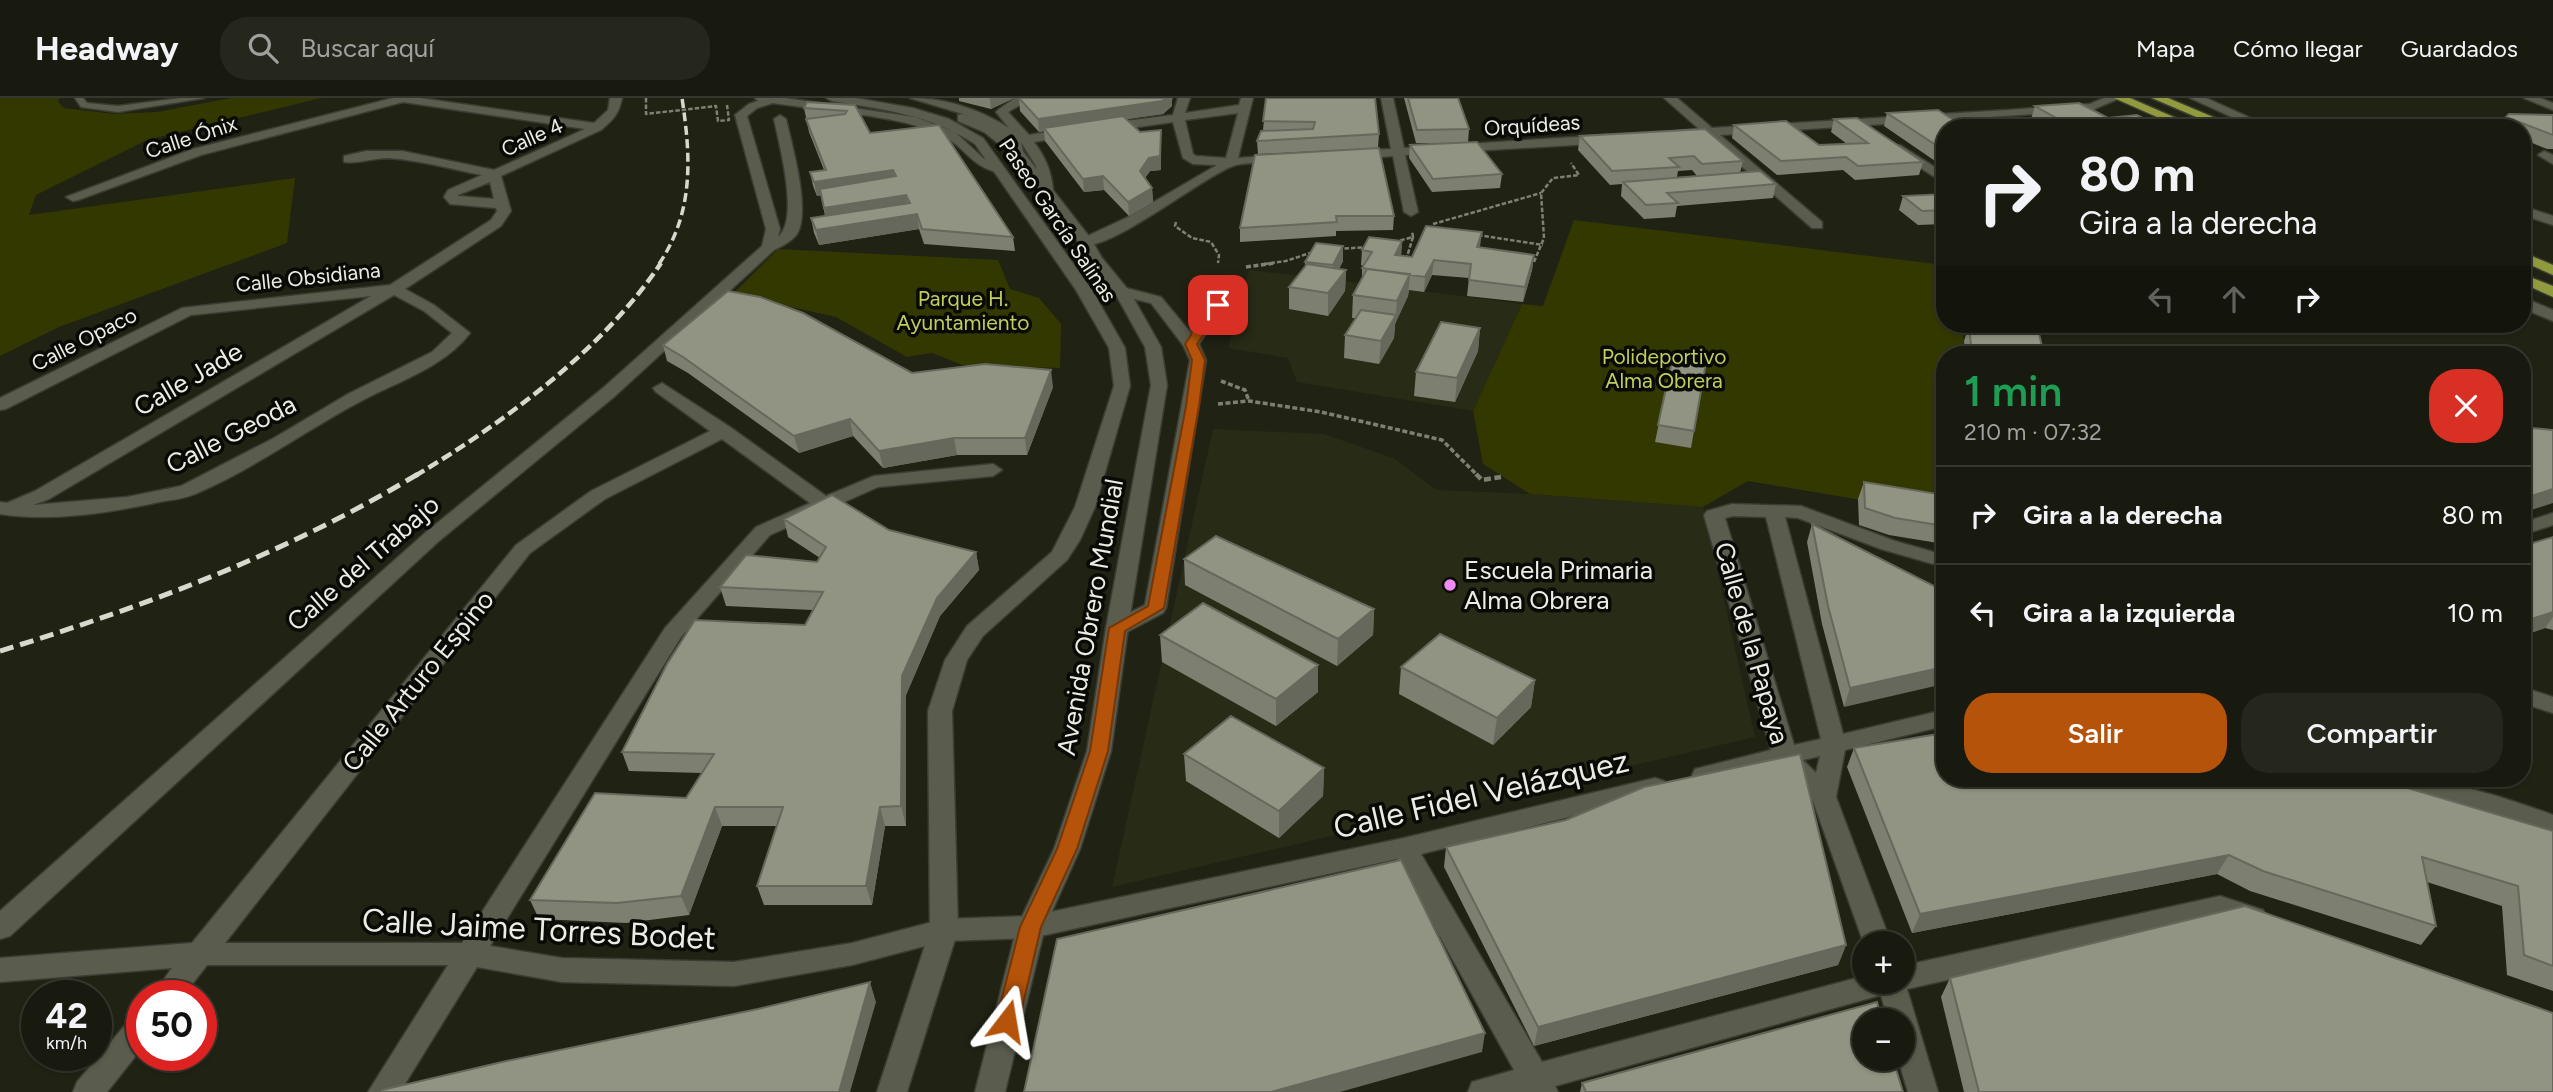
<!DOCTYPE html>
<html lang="es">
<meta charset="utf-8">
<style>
:root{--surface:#181a0f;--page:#25271d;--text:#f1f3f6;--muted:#9fa19e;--line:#36382f;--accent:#b45309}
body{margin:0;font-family:Figtree,sans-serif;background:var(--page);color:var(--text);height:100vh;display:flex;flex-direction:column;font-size:26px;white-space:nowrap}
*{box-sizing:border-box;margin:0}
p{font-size:23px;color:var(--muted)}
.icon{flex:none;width:38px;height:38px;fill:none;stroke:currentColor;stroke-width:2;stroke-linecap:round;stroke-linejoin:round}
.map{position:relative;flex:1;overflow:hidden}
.details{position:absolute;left:1936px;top:248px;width:595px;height:441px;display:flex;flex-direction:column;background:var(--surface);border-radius:28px;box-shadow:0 2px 5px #0004,0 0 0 2px var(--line)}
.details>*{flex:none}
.top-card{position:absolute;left:1936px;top:21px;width:595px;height:214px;border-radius:28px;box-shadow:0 2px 5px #0004,0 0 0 2px var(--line);background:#181a0f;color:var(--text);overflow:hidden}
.tools{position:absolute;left:1852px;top:833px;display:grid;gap:14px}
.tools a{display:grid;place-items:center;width:63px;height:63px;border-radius:50%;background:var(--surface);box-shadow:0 2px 5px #0004,0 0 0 2px var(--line);font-size:35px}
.speed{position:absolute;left:21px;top:882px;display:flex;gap:14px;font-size:35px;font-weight:700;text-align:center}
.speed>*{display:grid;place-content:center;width:91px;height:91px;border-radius:50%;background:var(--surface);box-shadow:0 2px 5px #0004,0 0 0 2px var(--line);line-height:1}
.speed small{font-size:18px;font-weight:400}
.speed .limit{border:10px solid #d22;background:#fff;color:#111}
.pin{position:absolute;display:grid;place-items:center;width:60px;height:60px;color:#fff;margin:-30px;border-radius:14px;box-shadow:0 4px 10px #0006}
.me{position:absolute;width:77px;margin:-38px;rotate:14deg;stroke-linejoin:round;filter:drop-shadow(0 0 5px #0008)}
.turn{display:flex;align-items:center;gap:24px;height:147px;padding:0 28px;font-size:32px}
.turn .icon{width:91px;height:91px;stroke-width:2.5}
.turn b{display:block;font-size:49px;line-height:60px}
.lanes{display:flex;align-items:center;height:66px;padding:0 28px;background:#0003;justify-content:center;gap:35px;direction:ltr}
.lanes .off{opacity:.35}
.round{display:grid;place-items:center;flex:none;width:74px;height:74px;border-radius:28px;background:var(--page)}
.head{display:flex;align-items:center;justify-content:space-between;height:119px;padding:0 28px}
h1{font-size:42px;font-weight:600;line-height:52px;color:#1e9e55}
.button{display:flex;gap:14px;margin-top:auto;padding:14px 28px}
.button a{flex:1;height:80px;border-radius:28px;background:var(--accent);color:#fff;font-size:28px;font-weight:600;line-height:80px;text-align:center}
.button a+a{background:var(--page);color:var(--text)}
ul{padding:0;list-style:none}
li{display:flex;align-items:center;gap:21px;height:98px;padding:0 28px;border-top:2px solid var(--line)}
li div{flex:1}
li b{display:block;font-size:26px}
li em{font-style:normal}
header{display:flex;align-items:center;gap:42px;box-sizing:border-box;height:98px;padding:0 35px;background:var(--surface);border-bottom:2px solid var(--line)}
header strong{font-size:33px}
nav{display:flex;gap:38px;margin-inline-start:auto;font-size:24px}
.search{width:490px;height:63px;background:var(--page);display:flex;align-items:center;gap:18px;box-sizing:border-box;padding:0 24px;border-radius:28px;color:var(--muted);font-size:26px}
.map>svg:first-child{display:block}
</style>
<header>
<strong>Headway</strong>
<div class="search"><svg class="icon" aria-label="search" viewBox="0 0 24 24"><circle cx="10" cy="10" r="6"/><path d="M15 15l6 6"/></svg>Buscar aquí</div>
<nav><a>Mapa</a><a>Cómo llegar</a><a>Guardados</a></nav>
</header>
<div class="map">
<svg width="2553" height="994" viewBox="0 0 2553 994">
<rect width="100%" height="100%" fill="#202214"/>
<path fill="#282b16" d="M1249 172 1361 185 1522 206 1473 313 1297 284 1288 260 1228 250Z
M1213 331 1324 336 1393 360 1437 392 1530 396 1703 409 1755 639 1112 789Z"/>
<path fill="#333800" d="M0 0H60L58 3 64 10 114 16 157 14 231 0H321L147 42 36 97 29 117 295 80 287 145 59 229 0 258Z
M1574 122 1944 167V226H1962L1965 257H1944V416L1748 383 1703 409 1530 396 1483 366 1473 313 1522 206 1543 208Z
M778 151 998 162 1010 191 1039 200 1061 226 1060 270 962 267 932 255 907 259 836 219 733 196Z"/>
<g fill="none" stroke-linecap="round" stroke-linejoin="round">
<defs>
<path id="lane" d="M75 0H83L87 5 118 8 181 0H204L118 14 81 9Z"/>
<path id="street" d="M393 0H420L594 25 608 12 610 0H622C619 16 613 22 601 32L501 78 511 113 501 128 405 191 434 207 470 235C444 269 399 283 363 302 306 332 254 371 195 396 184 401 170 402 159 404 108 415 51 424 0 416V404L7 405 35 393 371 198 191 217 6 311 0 312V300L182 210 390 187 491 122 497 113 496 110 450 106 444 99 448 92 482 77C451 71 420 62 388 60 373 60 357 66 344 64V58L366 53H402L494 72 585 31 403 4 201 57 78 102 73 103 66 99 193 51ZM490 84 494 101 458 98V97ZM394 197 424 213 452 235 432 254 348 296 274 340 181 388 127 399 33 407 49 401Z
M755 0H785L915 19 955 34 983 60 1005 71 999 75C970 67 968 53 947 40 911 18 817 12 773 5L757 10 747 18 780 131 778 139C800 121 779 46 774 21L780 17 786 21C792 48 811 112 797 136 791 144 782 148 774 152L615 298 439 443 10 838 0 841V813L425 435 603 290 762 148 766 131 735 17 749 6 758 3Z
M910 0C946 0 979 11 1009 30L996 14 998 12 1015 0H1031L1008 14 1029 37 1070 30 1076 34 1070 38 1034 44C1045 59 1051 72 1053 91L1046 95 1039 91 1036 68 1021 44 1023 54 1021 57H1013L1008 41 963 16Z
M1178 0H1190L1185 15 1239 7 1241 0H1253L1238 60 1282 57 1288 61 1282 65C1267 66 1247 63 1233 68 1202 79 1110 154 1081 147V141L1128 119 1217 67 1193 66 1183 60 1173 24 1102 34 1096 30 1102 26 1173 17ZM1238 15 1226 60 1196 58 1193 56 1185 22Z
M1381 0H1393L1404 50 1607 37 1613 41 1607 45 1405 57 1418 114 1411 118 1404 114 1393 58 1352 61 1346 57 1352 53 1391 51Z
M1664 0H1677L1712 30 2008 12 2090 6 2104 0H2120L2092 12 1720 37 1822 124V130H1812L1707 38 1677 39V33L1699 31Z
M2190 0H2206L2273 30H2256Z
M2524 0H2540L2553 5V12Z
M1900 47 1944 75V85L1896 54V48Z
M2544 53 2553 57V66L2538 57Z
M2531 111 2553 118V127L2526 118 2524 115Z
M1229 180 1236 184 1223 210 1210 214 1205 237 1199 246 1206 262 1166 510 1163 515 1125 535H1109L1106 530 1109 525 1145 507 1190 262 1183 247 1151 205 1117 197 1114 194 1122 189 1161 199 1190 234 1198 208 1212 204 1224 181Z
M2522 199 2553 212V223L2522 210Z
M662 285 730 329 826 398 874 378 993 366 1002 372 993 378 878 389 770 437 681 539 490 848 562 860 734 864 852 845 944 821 1031 818 1404 740 1655 680 1664 683 1667 689 1664 695 1421 756 1542 964 1864 878V884H1902V868L2220 798 2263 812 2267 820 2263 828 2253 831 2220 820 1907 891 1938 994H1908L1898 961H1902V922H1888L1881 897 1555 988 1558 994H1468L1472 984 1514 972 1397 761 1031 840 944 843 852 867 734 888 562 884 477 869 400 994H368L448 867H207L183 898H152L172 870 0 884V860L192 845 516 447 591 393 710 333 656 294 653 290ZM722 341 810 405 756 429 665 530 462 845H225L530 455 605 401Z
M1732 406 1801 408 1895 443 1944 457V469L1881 451 1798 420 1785 419 1843 636 1944 612V628L1845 652 1836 699 1891 845 1864 846 1813 703 1780 668 1704 686 1695 683 1692 677 1695 671 1771 652 1704 417 1707 413ZM1733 418 1766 419 1821 641 1794 647 1725 420ZM1820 658 1816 675 1803 662Z
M2553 415V427L2522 437V425Z
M2522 589 2553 599V615L2522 605Z
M2386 681C2442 678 2500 698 2553 717V736L2389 687Z
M142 916V950L107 994H73L77 984 132 919Z"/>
<path id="secondary" d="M826 0H855L913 10 949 21 983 40 1092 192 1125 250 1130 288 1095 409 1080 442 1067 462 983 538 967 562 952 613 958 832 907 994H877L930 832 928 613 945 562 967 528 1052 454 1075 409 1114 288 1109 250 1076 192 975 46C931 17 883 11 832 3Z
M962 16 992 28 1021 51 1091 141 1102 160 1130 194 1161 249 1167 287 1128 530 1111 653 1080 751 1045 829 1005 994H975L1017 829 1054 751 1087 653 1106 530 1151 287 1145 249 1115 195 1091 165 1079 145 1013 57 984 34 958 23V17Z"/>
<path id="primary" d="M2114 0H2130L2199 30H2182Z
M2152 0H2168L2239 30H2222Z
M2522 154 2553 167V177L2522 163Z
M2522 176 2553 188V199L2522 185Z"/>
</defs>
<use href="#lane" stroke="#3b3d34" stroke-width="3"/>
<use href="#street" stroke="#3b3d34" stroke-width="3"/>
<use href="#secondary" stroke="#3b3d34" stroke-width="3"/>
<use href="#primary" stroke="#3b3d34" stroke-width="3"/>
<path stroke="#7e8074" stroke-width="2.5" stroke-dasharray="4.5 2" stroke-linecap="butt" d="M1176 124 1175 128 1192 140 1211 144 1219 157 1218 165
M1433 126 1541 95
M1478 137 1543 147
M1394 144 1413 139 1412 133
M1338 151 1368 149
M1406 162 1413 139
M1534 164 1544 140 1541 95 1553 80 1579 77 1571 65
M1264 166 1286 163 1316 153"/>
<path stroke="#7e8074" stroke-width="3.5" stroke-dasharray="5 2.5" stroke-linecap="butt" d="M1246 169 1275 165
M1221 283 1245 292 1249 303
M1218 306 1249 303 1321 314 1442 342 1478 378"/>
<path stroke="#7e8074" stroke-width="4.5" stroke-dasharray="7 3.5" stroke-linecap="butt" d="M1476 376 1482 382 1501 379"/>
<use href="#lane" fill="#5a5d4d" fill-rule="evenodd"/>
<use href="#street" fill="#5a5d4d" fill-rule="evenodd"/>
<use href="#secondary" fill="#5a5d4d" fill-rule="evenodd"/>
<use href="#primary" fill="#919a3d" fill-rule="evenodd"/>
<path stroke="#d7d9cf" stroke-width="3.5" stroke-dasharray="9 4.5" stroke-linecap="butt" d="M659 166C694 114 691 60 682 0"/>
<path stroke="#d7d9cf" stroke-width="4.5" stroke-dasharray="11 5" stroke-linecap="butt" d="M415 378C503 325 603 252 661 165"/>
<path stroke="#d7d9cf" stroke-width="5" stroke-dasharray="14 7" stroke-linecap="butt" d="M0 553C146 508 287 455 418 376"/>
<path stroke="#7e8074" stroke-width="2.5" stroke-dasharray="4.5 2" stroke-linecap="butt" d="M646 0V16L716 8 718 23 729 22 727 7"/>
</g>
<path fill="#7d7f71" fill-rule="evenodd" d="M959 0H1014L991 11 959 3Z
M1019 0 1172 2V8L1163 16 1126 21 1140 34 1161 32V72L1150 73 1145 80 1152 90 1153 104 1129 118 1104 92 1084 94 1045 43 1044 33 1039 34 1020 13Z
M1266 0 1379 36 1378 50 1258 56 1257 43 1263 32Z
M1404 0H1458L1469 31 1468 45 1502 76 1500 90 1432 94 1409 60 1410 47 1462 45H1416Z
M855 7 870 35 1013 139 1015 153 924 146 919 131 819 147 814 135 811 120 825 118 821 97 817 98 813 88 810 74 824 72 809 34 804 10Z
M2035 8 2108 20 2162 30H2046L2031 21Z
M1887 15 1944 30V64L1938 65 1884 28Z
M2553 17V51H2547L2522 41V30H2500L2506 19Z
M1834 21 1923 64 1919 77 1855 82 1843 72 1777 77 1732 40 1734 27 1819 47 1847 46 1831 34Z
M1580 38 1743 63 1740 75 1776 86 1773 100 1677 108 1675 119 1644 121 1621 98 1622 86 1610 87 1578 52ZM1692 72 1697 78 1677 79 1678 73Z
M1255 57 1394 118 1393 132 1336 133V138L1240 144V130Z
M1944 96V126L1918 127 1899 112 1903 98Z
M1402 143 1401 158 1412 159 1480 149 1534 157 1532 172 1523 204 1467 198 1469 180 1432 177 1424 194 1409 192 1408 198 1395 226 1394 240 1379 266 1344 260 1345 237 1356 220H1352L1353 197 1362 182V170L1364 168 1361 167 1362 152Z
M1343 163 1339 171 1346 172 1345 193 1328 218 1289 211V189L1305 169V164Z
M1969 227 2044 257H1965L1964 243Z
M1480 230 1478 253 1455 304 1414 298 1416 274Z
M663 247 912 275 1053 289 1027 357H957L883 370 853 338 799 355 688 275 667 263Z
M2082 249 2114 257H2079Z
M1674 254 1694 333 1691 350 1655 344Z
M1864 384 1944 397V446L1889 437 1859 427 1858 401Z
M784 421 889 432 976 454 979 472 940 518 906 597V728H885L872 807H764L757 788 777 728H722L689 817 626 825 539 821 530 802 686 700 702 675 629 673 622 654 805 527 813 512 726 508 720 489 817 464 820 460 788 439Z
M1812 426 1944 493 1844 609 1822 526 1807 444Z
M2553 439V532L2545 530 2522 538V448Z
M1184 461 1374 511 1373 537 1337 568 1185 487Z
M1160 537 1318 567V594L1276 628 1162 564Z
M1401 569 1535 582 1531 609 1493 647 1399 596Z
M1854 650 2553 733V893L2507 877 2502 808 2427 784 2436 828 2421 847 2250 793 2217 776 1912 835 1847 669Z
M1184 656 1324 670 1323 698 1279 740 1186 683Z
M1566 722 1846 847 1838 867 1534 948 1444 769 1446 749Z
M1950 880 2553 994H1964L1941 899Z
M1582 985 1903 994H1580Z"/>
<path fill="#66685c" d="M990 0H1014L991 11Z
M1166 0H1173L1172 2V8L1163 16 1046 33 1044 30V33L1039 34 1038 21Z
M1161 32V72L1150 73 1140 87V73Z
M893 72 895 86 817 98 814 84Z
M1103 78 1104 92 1084 94 1083 81Z
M1152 90 1153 104 1129 118 1128 104Z
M906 97 909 111 827 124 824 110Z
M917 116 919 131 819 147 816 132Z
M1482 134 1480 149 1476 164 1477 149Z
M1402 143 1401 158 1395 157Z
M1343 148V163L1333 182V167Z
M1534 157 1532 172 1523 204 1525 189Z
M1434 162 1432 177 1424 194 1425 179Z
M1346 172 1345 193 1328 218V195Z
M1410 176 1408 198 1395 226 1397 203Z
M1396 217 1394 240 1379 266 1381 243Z
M1480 230 1478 253 1455 304 1457 280Z
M1051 272 1053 289 1027 357 1025 340Z
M850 321 853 338 799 355 794 338Z
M954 340 957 357 883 370 879 353Z
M2553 391V405L2522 415V401Z
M976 454 979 472 940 518 906 597V728L901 708 902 578 937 500Z
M1374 511 1373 537 1337 568 1338 541Z
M2553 514V519L2545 530 2522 538V524Z
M1318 567V594L1276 628V601Z
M1944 569V586L1844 609 1850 590Z
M1535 582 1531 609 1493 647 1497 620Z
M1324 670 1323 698 1279 740V713Z
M715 709 722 728 689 817 681 798Z
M880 709 885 728 872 807 866 788Z
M2229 757 2217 776 1912 835 1920 816Z
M1846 847 1838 867 1534 948 1538 929Z
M870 884 876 904 850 994H839Z
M1485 935 1482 954 1340 994H1271Z"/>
<path fill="#919483" stroke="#66685c" stroke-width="2" d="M1019 0H1166L1162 3 1038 21Z
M1266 0H1375L1379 36 1257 43 1261 33 1313 31 1315 24 1263 23Z
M1408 0H1458L1469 31 1417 32Z
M807 4 855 7 870 35 939 27 1013 139 922 131 917 116 816 132 811 120 910 105 906 97 824 110 820 91 896 78 893 72 814 84 810 74 826 72 806 21 845 16 847 13 804 10Z
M2079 5 2108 20 2137 17 2162 30H2074L2035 8Z
M1938 12 1966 30H1944V51H1942L1887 15Z
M2509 16 2553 17V37L2506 19Z
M1123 18 1140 34 1161 32 1160 58 1149 60 1140 73 1152 90 1128 104 1103 78 1083 81 1044 30Z
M1857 20 1923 64 1858 68 1846 59 1781 63 1734 27 1786 23 1819 47 1868 45 1834 21Z
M1705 31 1743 63 1702 66 1694 58 1669 60 1679 69 1612 73 1580 38Z
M1477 44 1502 76 1433 81 1410 47Z
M1379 50 1394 118H1336L1337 124 1240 130 1255 57Z
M1760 73 1776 86 1667 95 1678 105 1646 107 1623 84Z
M1944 96V112L1922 113 1903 98Z
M1426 128 1482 134 1477 149 1534 157 1525 189 1469 182 1471 166 1434 162 1425 179 1362 170 1372 154 1362 152 1369 139 1402 143 1395 157 1412 159Z
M1316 145 1343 148 1333 167 1305 164Z
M1307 166 1346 172 1328 195 1289 189Z
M1367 171 1410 176 1397 203 1353 197Z
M728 193 760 199 803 215 912 275 985 266 1051 272 1025 340H954L879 353 850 321 794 338 683 259 663 247Z
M1361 212 1396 217 1381 243 1345 237Z
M1441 224 1480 230 1457 280 1416 274Z
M1969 227 2039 236 2044 257H1972Z
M2082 249 2114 257H2084Z
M1674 254 1707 259 1694 333 1658 327Z
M2522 329 2553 332V391L2522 401Z
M1864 384 1944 397V428L1895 420 1865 410Z
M832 397 889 432 976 454 937 500 902 578 901 708 880 709 866 788H757L783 709H715L681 798 617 805 530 802 595 695 686 700 714 656 622 654 667 566 695 522 805 527 823 494 720 489 746 457 817 464 826 449 784 421Z
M1812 426 1944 493V569L1850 590 1828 508Z
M1216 438 1374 511 1338 541 1184 461Z
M2553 439V514L2522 524V448Z
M1203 505 1318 567 1276 601 1160 537Z
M1440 536 1535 582 1497 620 1401 569Z
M1231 618 1324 670 1279 713 1184 656Z
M1944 635V681H2377L2553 733V868L2524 857 2518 788 2422 759 2436 828 2263 773 2229 757 1920 816 1854 650Z
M1800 656 1846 847 1538 929 1446 749 1566 722 1644 689Z
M1401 762 1485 935 1271 994H1024L1057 841Z
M2245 808 2553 915V994H1979L1950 880Z
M870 884 839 994H382V992L502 964 758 911Z
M1877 904 1882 922H1864V961H1893L1903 994H1586L1582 985Z"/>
<path fill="#b45309" stroke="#753606" stroke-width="2" d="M1218 203 1224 207 1208 213 1203 237 1197 246 1205 262 1199 308 1164 510 1125 533 1108 653 1077 751 1041 829 1019 923 1015 930 1007 933 1000 930 996 923 1020 829 1057 751 1090 653 1109 530 1148 508 1186 308 1192 262 1185 246 1191 237 1198 208Z"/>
<circle fill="#f08bf6" stroke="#090a05" stroke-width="2.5" cx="1450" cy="487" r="7"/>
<g text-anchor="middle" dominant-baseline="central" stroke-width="7" stroke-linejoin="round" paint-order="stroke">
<g font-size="21" fill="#ebede4" stroke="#090a05">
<text transform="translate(1532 27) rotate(-4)">Orquídeas</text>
<text transform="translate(191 39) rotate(-18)">Calle Ónix</text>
<text transform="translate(532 39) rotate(-24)">Calle 4</text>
<text transform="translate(1058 122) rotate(56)">Paseo García Salinas</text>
<text transform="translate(308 179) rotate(-6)">Calle Obsidiana</text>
<text transform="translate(84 241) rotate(-27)">Calle Opaco</text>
</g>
<g font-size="21" fill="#c1ce5d" stroke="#090a05">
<text x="963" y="200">Parque H.<tspan x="963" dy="24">Ayuntamiento</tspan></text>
<text x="1664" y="258">Polideportivo<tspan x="1664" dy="24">Alma Obrera</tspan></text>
</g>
<g font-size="26" fill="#ebede4" stroke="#090a05">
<text transform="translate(188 281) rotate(-30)">Calle Jade</text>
<text transform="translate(231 336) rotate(-27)">Calle Geoda</text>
<text transform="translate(363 465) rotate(-41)">Calle del Trabajo</text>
<text transform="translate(1090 519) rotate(-80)">Avenida Obrero Mundial</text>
<text transform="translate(1752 545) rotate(74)">Calle de la Papaya</text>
<text transform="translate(418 583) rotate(-51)">Calle Arturo Espino</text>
</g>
<g font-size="26" fill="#ebede4" stroke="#090a05" text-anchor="start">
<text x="1464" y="472">Escuela Primaria<tspan x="1464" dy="30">Alma Obrera</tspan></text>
</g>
<g font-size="32" fill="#ebede4" stroke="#090a05">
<text transform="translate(1481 696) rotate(-13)">Calle Fidel Velázquez</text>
<text transform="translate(539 831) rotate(3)">Calle Jaime Torres Bodet</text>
</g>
</g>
</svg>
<div class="tools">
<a>+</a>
<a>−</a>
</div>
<div class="speed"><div>42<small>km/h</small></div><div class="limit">50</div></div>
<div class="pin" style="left:1218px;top:207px;background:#d93025"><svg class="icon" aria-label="arrive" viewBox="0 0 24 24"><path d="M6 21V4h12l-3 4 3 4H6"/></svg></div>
<svg class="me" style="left:1007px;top:923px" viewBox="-20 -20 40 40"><path d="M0-17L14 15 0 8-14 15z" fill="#b45309" stroke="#fff" stroke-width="4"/></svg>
<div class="top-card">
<div class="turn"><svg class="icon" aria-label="right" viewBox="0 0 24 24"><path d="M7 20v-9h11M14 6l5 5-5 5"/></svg><div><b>80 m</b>Gira a la derecha</div></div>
<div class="lanes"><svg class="icon off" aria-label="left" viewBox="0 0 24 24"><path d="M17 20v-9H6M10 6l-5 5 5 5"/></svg><svg class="icon off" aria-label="ahead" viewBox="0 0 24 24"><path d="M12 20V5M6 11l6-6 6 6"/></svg><svg class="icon" aria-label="right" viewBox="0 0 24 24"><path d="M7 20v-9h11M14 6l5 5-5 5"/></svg></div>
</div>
<section class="details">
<div class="head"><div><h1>1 min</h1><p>210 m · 07:32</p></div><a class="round" style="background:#d93025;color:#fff"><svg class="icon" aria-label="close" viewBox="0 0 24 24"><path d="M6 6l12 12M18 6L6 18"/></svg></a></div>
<ul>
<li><svg class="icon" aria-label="right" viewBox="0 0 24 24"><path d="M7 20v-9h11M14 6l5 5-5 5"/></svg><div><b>Gira a la derecha</b></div><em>80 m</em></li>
<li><svg class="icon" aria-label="left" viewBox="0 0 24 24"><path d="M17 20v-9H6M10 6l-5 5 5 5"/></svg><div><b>Gira a la izquierda</b></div><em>10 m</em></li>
</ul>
<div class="button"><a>Salir</a><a>Compartir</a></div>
</section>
</div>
